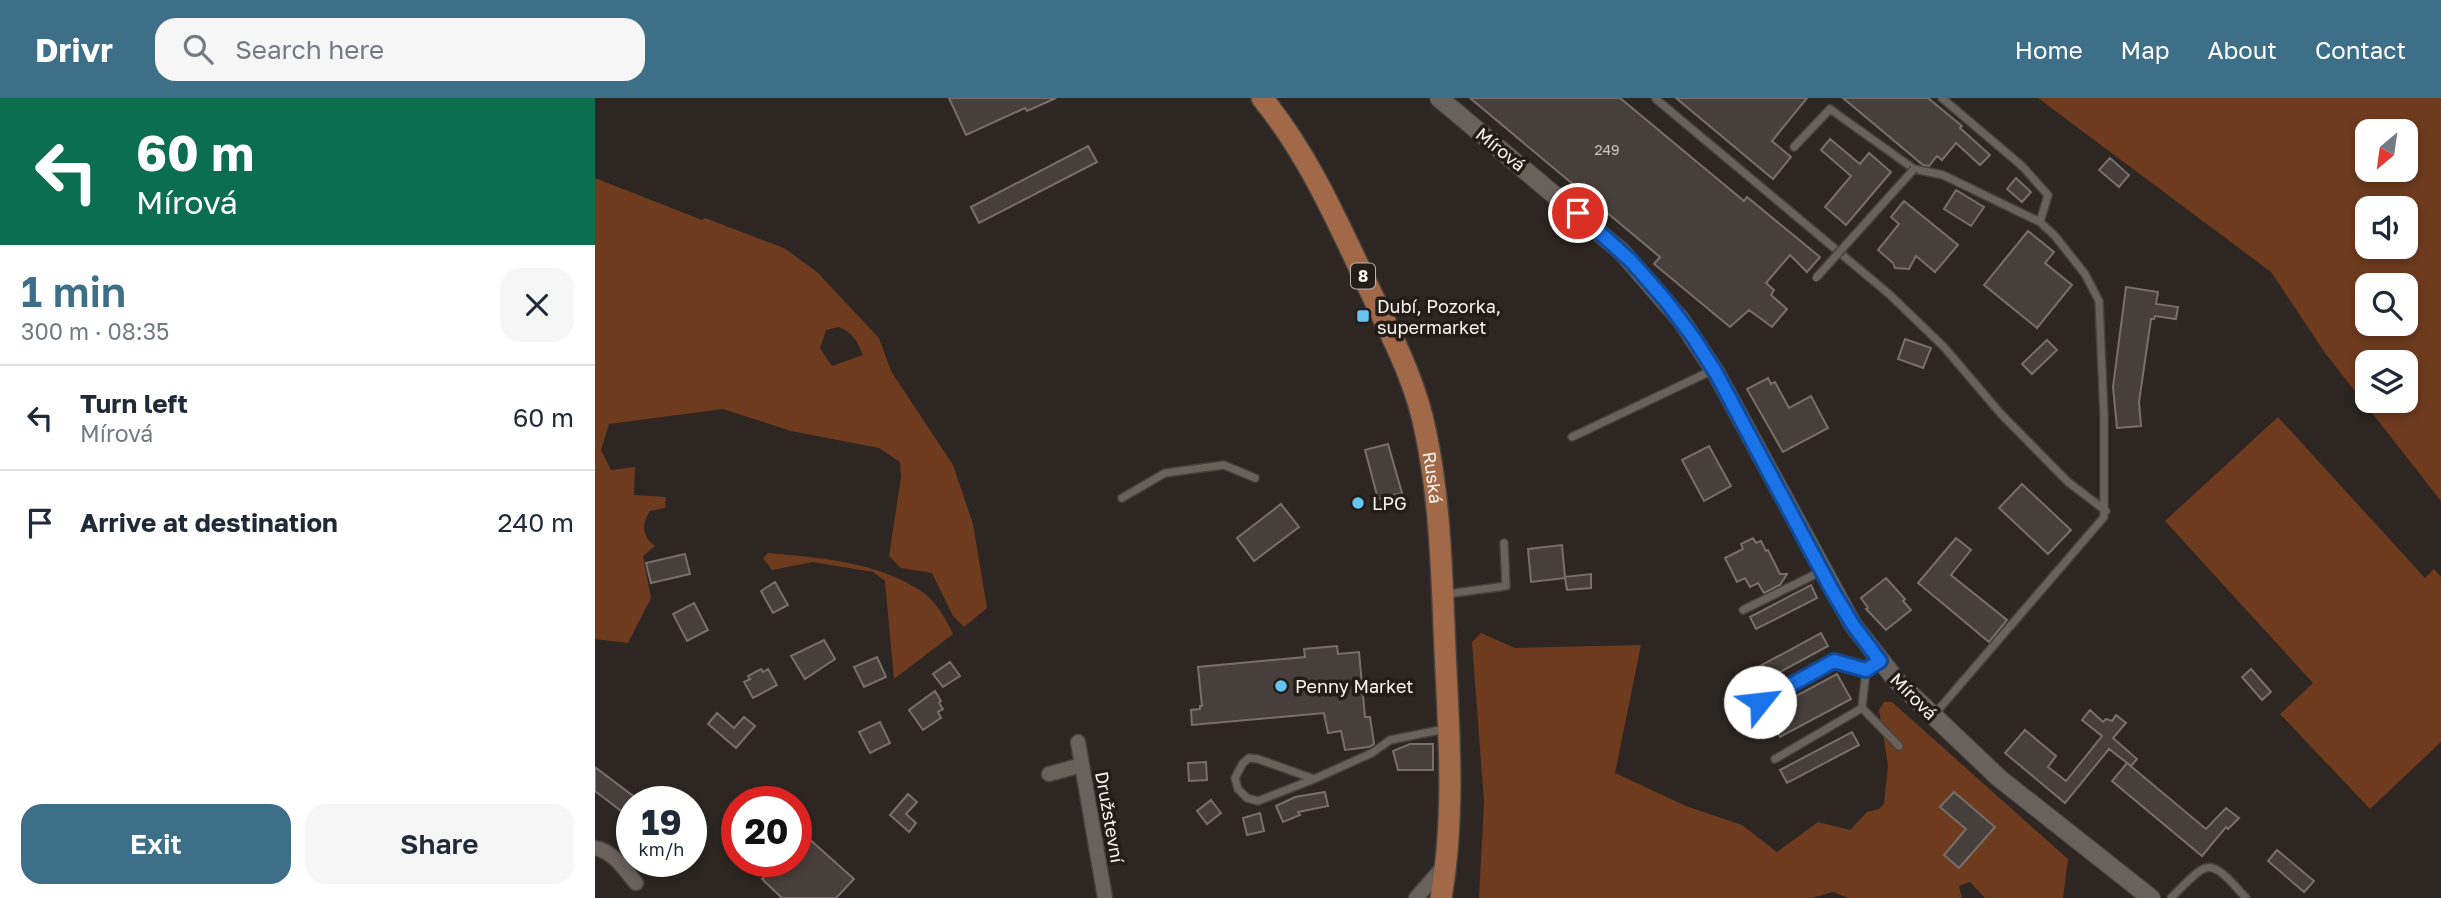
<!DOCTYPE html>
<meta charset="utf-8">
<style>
:root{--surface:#fff;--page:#f6f6f7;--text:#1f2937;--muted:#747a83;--line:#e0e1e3;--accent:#3e6f89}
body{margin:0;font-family:"Golos Text",sans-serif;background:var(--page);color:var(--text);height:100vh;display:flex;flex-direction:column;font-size:26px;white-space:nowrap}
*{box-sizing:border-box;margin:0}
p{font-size:23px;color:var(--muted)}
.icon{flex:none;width:38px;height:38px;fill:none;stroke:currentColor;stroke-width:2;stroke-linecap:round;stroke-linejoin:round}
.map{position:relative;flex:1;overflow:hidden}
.details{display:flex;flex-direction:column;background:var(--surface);width:595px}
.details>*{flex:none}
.top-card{background:#0b6e4f;color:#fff;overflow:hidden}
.needle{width:46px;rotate:209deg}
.buttons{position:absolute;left:1760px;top:21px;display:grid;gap:14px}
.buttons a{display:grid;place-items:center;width:63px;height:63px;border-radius:14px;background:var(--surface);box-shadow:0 4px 10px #0003;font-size:35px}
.speed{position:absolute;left:21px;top:688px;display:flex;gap:14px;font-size:35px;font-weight:700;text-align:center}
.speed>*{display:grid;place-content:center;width:91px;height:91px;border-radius:50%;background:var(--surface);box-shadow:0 4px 10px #0003;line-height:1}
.speed small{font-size:18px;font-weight:400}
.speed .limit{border:10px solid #d22;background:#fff;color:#111}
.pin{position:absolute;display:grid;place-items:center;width:60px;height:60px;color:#fff;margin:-30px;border:4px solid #fff;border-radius:50%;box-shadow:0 2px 7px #0007}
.me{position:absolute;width:77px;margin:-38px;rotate:61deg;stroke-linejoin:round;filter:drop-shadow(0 0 5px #0008)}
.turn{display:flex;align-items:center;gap:24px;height:147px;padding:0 21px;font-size:32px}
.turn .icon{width:91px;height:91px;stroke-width:2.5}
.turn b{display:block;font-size:49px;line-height:60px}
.round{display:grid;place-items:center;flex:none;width:74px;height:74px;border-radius:21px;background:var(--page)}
.head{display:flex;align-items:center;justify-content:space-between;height:119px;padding:0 21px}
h1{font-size:42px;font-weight:600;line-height:52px;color:var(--accent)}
.button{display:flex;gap:14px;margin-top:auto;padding:14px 21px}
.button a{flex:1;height:80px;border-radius:21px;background:var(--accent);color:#fff;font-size:28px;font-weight:600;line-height:80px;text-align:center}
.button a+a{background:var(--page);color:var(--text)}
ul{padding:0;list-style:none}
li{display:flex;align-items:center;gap:21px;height:105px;padding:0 21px;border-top:2px solid var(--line)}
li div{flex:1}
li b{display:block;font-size:26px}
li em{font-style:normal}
header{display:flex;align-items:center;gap:42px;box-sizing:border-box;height:98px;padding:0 35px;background:var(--accent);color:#fff}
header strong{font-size:33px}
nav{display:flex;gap:38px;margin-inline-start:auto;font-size:24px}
.search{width:490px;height:63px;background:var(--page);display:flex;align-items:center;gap:18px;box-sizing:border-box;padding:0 24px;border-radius:21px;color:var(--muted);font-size:26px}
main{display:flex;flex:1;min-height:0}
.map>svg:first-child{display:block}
</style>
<header>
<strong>Drivr</strong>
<div class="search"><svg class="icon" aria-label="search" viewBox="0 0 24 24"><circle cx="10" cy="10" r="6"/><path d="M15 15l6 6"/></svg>Search here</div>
<nav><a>Home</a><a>Map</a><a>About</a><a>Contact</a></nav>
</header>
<main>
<section class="details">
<div class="top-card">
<div class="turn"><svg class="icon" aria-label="left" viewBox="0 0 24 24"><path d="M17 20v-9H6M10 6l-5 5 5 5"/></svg><div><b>60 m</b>Mírová</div></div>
</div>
<div class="head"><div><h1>1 min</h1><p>300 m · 08:35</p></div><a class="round"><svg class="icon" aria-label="close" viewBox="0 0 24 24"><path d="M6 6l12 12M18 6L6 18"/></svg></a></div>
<ul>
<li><svg class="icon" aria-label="left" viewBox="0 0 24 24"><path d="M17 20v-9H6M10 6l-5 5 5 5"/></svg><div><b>Turn left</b><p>Mírová</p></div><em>60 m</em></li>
<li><svg class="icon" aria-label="arrive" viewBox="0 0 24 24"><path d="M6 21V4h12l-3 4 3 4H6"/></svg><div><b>Arrive at destination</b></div><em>240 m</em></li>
</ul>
<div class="button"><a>Exit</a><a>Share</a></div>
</section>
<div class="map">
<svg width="1846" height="800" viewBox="0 0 1846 800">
<rect width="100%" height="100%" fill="#2d2622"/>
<path fill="#6e3b1e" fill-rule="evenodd" d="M1443 0H1846V403L1730 255 1676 174ZM1811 33V72H1773V33ZM1811 110V149H1773V110ZM1811 187V226H1773V187ZM1811 264V303H1773V264Z
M0 80 107 122 110 120 189 150 222 174 284 240 296 273 358 367 378 426 392 510 369 529 358 518 337 475 306 470 294 458 306 379 305 364 284 350 196 333 128 311 14 326 6 352 16 372 40 369 39 397 71 399 70 410 55 413C46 426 47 438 60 448L48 458 56 500 33 545 0 541ZM244 229C258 235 262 243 268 257L237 268 225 250 231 232Z
M1683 319 1830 480 1839 471 1846 479V644L1775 711 1685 616 1718 585 1570 423Z
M173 455C225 460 280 463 326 493 340 502 351 521 358 536L299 581 290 483 278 474 218 464 177 472 168 460Z
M886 535 920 550 1046 547 1020 675 1091 708 1147 727 1182 754 1223 724 1255 732 1272 714 1284 711 1289 706 1293 667 1284 612 1289 604H1297L1473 761 1468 800H1390L1375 784 1364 788 1367 800H1253L1238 794 1217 800H884L889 704 877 544Z"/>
<path fill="#473f3b" stroke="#786f6b" stroke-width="2" d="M354 0H461L432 13 430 10 371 37Z
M875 0H1025L1149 103 1152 99 1225 159 1212 174 1195 157 1171 185 1179 192 1176 197 1192 211 1177 229 1154 212 1135 229 1059 166 1065 159Z
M1081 0H1212L1177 43 1196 59 1178 81Z
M1248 0H1333L1367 28 1365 30 1395 57 1385 67 1361 45 1347 62 1342 58 1334 68 1328 67Z
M1235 41 1265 66 1274 55 1296 74 1251 127 1230 109 1256 78 1226 52Z
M493 48 502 64 384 125 376 109Z
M1515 60 1534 77 1524 89 1504 72Z
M1421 80 1436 94 1427 104 1412 91Z
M1361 92 1389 109 1376 128 1349 111Z
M1309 103 1363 147 1340 174 1321 158 1314 171 1300 170 1298 165 1283 152 1304 126 1296 119Z
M1433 133 1459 154 1450 165 1477 187 1442 230 1389 187Z
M1531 189 1563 194 1561 206 1583 209 1581 221 1560 218 1559 221H1556L1544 304 1546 328 1522 330 1518 289Z
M1310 241 1336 250 1328 270 1303 261Z
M1452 242 1462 252 1437 276 1427 266Z
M1173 280 1176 286 1180 284 1194 310 1216 298 1233 330 1188 354 1152 291Z
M793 346 807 395 783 401 770 352Z
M1114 348 1136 388 1109 403 1087 362Z
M1427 386 1476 432 1453 456 1404 410Z
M686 406 704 429 659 463 642 440Z
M1158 440 1161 445 1166 443 1171 453 1173 452 1185 476H1192L1185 487 1169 495 1163 485 1155 489 1150 480 1142 484 1130 460 1148 451 1146 446Z
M1361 440 1376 452 1356 477 1412 522 1394 544 1323 485Z
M967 447 970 479 996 476V490L972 492 970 480 936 484 933 451Z
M90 456 95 476 56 485 51 465Z
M1291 480 1310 501 1308 503 1316 512 1291 532 1271 511 1273 510 1266 500Z
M180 484 193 507 178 515 166 493Z
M1216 487 1222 500 1161 531 1155 519Z
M99 505 113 532 92 543 78 516Z
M1226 535 1233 548 1161 587 1154 574Z
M229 542 240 561 210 581 196 558Z
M742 548 743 556 764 554 770 619H775L779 646 774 649 750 652 746 633 733 635 729 615 597 627 596 612 605 611V608H607L603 569 710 559 709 551Z
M282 559 291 579 269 589 259 569Z
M355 564 365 578 348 589 338 576Z
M166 571 168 574 173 571 182 587 158 600 149 584 155 581 153 578Z
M1656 571 1676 594 1667 602 1647 579Z
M1242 576 1256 601 1185 639 1171 614Z
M340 593 346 603 344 605 348 611 343 614 346 620 328 632 314 612Z
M1495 612 1508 624 1511 621 1517 623 1521 617 1531 625 1518 640 1542 661 1536 668 1514 651 1470 705 1410 655 1430 632 1461 658 1453 669 1471 683 1507 638 1487 622Z
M122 615 139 630 149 619 160 628 141 650 113 626Z
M285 624 295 645 275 655 264 634Z
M1257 634 1264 647 1192 685 1185 672Z
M815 646H838V672H803L798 653Z
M611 664 612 682 594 683 593 665Z
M1532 665 1611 731 1631 710 1644 720 1633 731 1631 729 1607 758 1517 683Z
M0 669 42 701 37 704V708L30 716 0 693Z
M730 694 733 708 703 714 705 717 688 724 681 708 700 699Z
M1359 694 1400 729 1364 770 1349 757 1371 731 1345 709Z
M313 696 322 704 311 716 321 725 314 734 295 717Z
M616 702 626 715 612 726 602 713Z
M665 715 669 733 652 737 648 720Z
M212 739 259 781 241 800H187L167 781 185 763H201V751Z
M1682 752 1719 783 1709 794 1673 763Z"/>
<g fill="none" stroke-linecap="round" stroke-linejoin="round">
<defs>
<path id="service" d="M1347 0 1427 68 1453 97 1445 124
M1061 1 1294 196 1349 249 1406 316 1473 384 1511 413
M1199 49 1235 11 1319 71 1348 77 1445 124 1460 138 1490 176 1504 203 1509 318V419L1338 618
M977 339 1118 272
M527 400 570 375 629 367 660 380
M852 496 911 488 909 445
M1148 512 1227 473
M1165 604 1239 563 1271 572
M1267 610 1304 648
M1180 661 1267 610 1271 572 1285 563
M719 681 663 661 654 660 648 665 640 680 643 691 652 700 663 703 719 681 777 655 795 642 850 631
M1576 800C1614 762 1613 757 1651 800"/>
<path id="minor" d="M483 644 510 800
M454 676 487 667
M0 750C18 753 30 772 41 785
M821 800 849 768"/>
<path id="tertiary" d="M844 0 1027 154 1086 222 1121 275 1258 527 1302 583 1404 680 1556 800"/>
<g id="primary">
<path id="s1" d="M667 0C712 55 741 120 771 184 794 233 821 282 831 336 847 413 847 494 851 573 855 649 859 724 846 800"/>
</g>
</defs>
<use href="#service" stroke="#47413e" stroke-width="10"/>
<use href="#minor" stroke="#47413e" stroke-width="17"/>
<use href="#tertiary" stroke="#47413e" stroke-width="20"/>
<use href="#primary" stroke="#47413e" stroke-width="24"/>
<use href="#service" stroke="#69615c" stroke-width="7"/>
<use href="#minor" stroke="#69615c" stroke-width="14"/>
<use href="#tertiary" stroke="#69615c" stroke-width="18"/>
<use href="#primary" stroke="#a16948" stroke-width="21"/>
<defs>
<path id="service-bridge" d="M1221 180 1319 71"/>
</defs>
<use href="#service-bridge" stroke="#47413e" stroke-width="10" stroke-linecap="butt"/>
<use href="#service-bridge" stroke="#69615c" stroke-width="7"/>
</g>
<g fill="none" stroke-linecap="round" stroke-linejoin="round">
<defs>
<path id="route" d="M983 115 1036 163 1071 203 1098 239 1121 275 1237 492 1258 527 1285 563 1271 572 1239 563 1165 604"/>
</defs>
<use href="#route" stroke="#114b97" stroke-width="18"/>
<use href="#route" stroke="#1a73e8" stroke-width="12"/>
</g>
<g fill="#65c5ee" stroke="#231c19" stroke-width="2.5">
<rect x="761" y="211" width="14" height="14" rx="3.5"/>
<circle cx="763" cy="405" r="7"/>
<circle cx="686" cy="588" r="7"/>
</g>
<g text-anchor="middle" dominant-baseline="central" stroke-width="7" stroke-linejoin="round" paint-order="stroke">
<g font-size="14" fill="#ccc7c4">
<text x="1012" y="51">249</text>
</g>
<rect fill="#231c19" stroke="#b9b3b0" stroke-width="2" x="756" y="165.5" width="24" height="25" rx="5"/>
<g font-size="16" font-weight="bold" fill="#f9f4f1">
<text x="768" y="178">8</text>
</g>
<g font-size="18" fill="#f9f4f1" stroke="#231c19">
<text transform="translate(906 51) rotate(39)">Mírová</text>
<text stroke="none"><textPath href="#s1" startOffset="420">Ruská</textPath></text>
<text transform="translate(1319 598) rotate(45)">Mírová</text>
<text transform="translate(515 719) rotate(80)">Družstevní</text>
</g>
<g font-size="18" fill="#f9f4f1" stroke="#231c19" text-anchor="start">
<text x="782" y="208">Dubí, Pozorka,<tspan x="782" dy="21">supermarket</tspan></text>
<text x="777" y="405">LPG</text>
<text x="700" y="588">Penny Market</text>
</g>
</g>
</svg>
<div class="buttons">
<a><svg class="needle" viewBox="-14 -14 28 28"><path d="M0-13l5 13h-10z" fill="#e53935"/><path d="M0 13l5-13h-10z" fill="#747a83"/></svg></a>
<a><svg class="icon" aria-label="sound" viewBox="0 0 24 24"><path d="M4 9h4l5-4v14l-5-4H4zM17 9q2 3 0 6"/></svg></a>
<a><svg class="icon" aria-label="search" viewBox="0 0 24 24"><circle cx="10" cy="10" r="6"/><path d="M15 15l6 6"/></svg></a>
<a><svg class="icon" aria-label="layers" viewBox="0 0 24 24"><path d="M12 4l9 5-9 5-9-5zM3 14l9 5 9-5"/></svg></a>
</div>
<div class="speed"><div>19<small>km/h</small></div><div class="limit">20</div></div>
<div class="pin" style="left:983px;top:115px;background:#d93025"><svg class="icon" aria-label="arrive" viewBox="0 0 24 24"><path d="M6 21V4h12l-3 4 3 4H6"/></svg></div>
<svg class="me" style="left:1165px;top:604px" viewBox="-20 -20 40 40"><circle r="19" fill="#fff"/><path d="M0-13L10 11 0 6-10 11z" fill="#1a73e8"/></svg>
</div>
</main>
